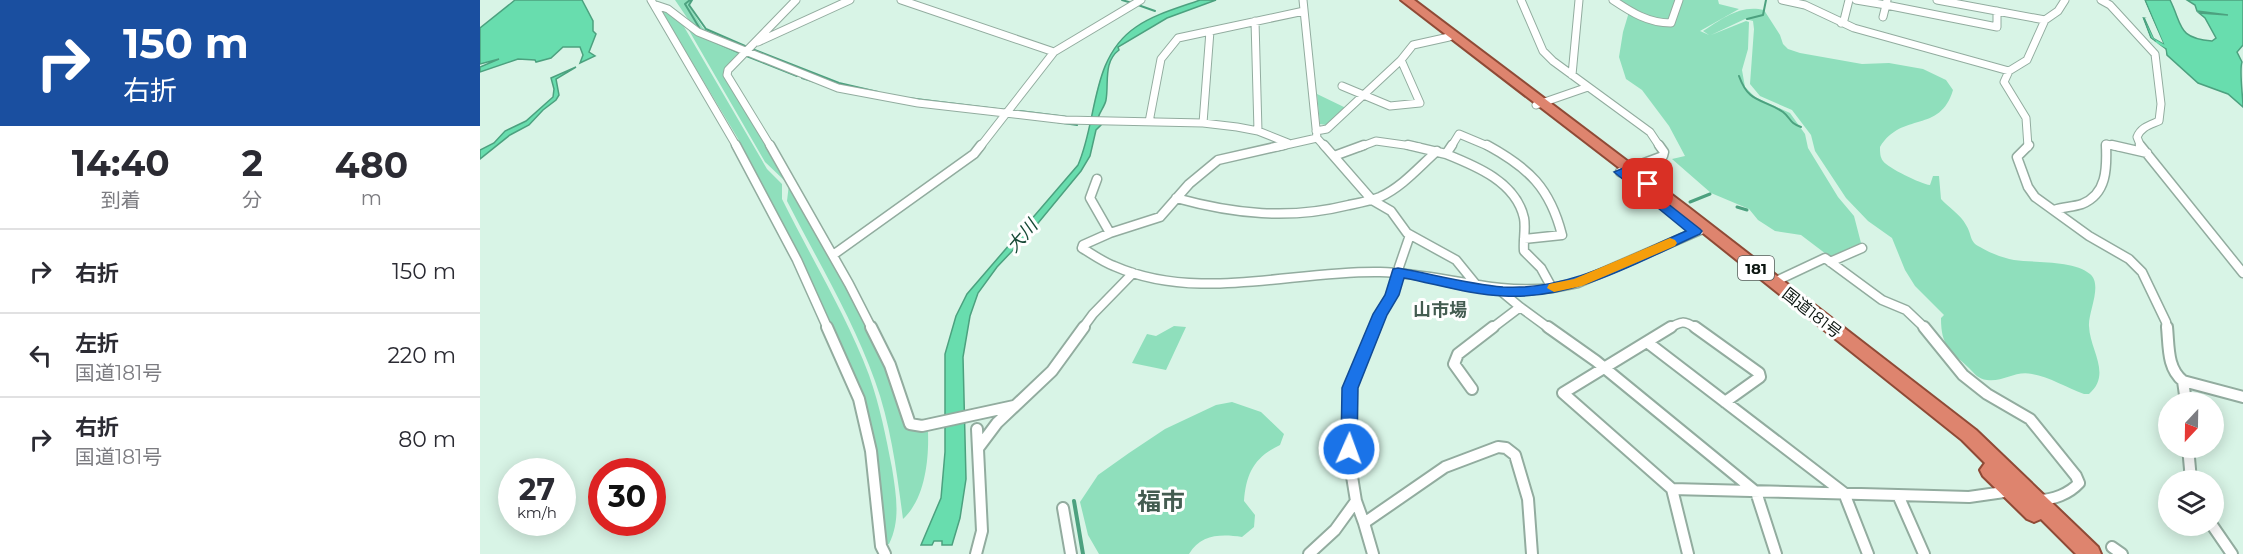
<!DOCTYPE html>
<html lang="ja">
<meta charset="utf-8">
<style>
:root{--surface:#fff;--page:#f2f2f3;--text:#2b2b33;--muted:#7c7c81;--line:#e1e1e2}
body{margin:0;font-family:Montserrat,"Noto Sans JP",sans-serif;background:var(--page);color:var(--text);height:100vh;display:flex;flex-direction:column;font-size:22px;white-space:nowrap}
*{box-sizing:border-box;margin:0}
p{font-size:20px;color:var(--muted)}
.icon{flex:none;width:33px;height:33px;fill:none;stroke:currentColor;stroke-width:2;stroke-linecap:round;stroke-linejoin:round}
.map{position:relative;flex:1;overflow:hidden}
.details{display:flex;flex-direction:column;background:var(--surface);width:480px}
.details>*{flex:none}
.guide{background:#1a4fa0;color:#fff;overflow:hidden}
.needle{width:39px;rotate:202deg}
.buttons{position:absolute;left:1678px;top:392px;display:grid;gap:12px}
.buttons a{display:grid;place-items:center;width:66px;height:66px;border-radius:50%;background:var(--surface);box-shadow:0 3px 15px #0003;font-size:30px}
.speed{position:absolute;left:18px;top:458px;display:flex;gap:12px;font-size:30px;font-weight:700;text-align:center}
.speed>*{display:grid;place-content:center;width:78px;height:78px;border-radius:50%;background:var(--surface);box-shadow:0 3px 15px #0003;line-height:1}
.speed small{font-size:15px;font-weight:400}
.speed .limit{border:9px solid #d22;background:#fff;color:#111}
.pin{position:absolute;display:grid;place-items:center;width:51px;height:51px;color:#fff;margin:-26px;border-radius:12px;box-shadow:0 3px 9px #0006}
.me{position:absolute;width:66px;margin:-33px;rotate:2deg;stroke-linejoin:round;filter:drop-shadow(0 0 4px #0008)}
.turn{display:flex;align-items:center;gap:21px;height:126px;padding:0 24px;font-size:27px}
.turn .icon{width:78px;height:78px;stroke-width:2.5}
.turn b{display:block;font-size:42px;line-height:51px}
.eta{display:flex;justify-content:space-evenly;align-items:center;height:102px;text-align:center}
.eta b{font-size:36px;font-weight:700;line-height:42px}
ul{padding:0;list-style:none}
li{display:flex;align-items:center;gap:18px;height:84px;padding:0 24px;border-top:2px solid var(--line)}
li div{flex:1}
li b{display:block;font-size:22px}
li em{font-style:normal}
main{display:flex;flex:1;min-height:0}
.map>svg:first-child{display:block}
</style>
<main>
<section class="details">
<div class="guide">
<div class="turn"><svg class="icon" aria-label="right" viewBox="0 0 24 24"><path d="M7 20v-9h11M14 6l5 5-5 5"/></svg><div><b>150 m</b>右折</div></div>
</div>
<div class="eta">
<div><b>14:40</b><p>到着</p></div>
<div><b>2</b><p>分</p></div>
<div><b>480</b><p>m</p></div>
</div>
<ul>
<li><svg class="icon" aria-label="right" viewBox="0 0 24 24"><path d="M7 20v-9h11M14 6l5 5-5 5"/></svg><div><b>右折</b></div><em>150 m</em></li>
<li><svg class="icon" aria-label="left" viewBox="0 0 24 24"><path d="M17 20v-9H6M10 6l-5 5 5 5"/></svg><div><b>左折</b><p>国道181号</p></div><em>220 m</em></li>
<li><svg class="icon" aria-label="right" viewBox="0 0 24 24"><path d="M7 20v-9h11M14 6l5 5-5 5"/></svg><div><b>右折</b><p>国道181号</p></div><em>80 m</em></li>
</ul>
</section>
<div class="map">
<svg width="1763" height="554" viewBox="0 0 1763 554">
<rect width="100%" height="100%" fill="#d8f4e6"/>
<path fill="#8fdfbc" d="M195 0H211L209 6 223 28 267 47 263 48 212 25Z
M1136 0H1196L1188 20 1176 22Z
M1202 0H1238L1239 4 1259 9 1220 31 1229 35 1223 31C1242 19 1260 4 1284 10L1300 35 1303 44 1308 49 1320 53 1382 64 1409 63 1443 69 1466 80 1473 90C1460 134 1422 111 1400 147 1400 152 1400 157 1403 161 1408 168 1441 184 1450 185L1453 176H1459L1461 199C1468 207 1481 215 1486 225 1492 234 1489 242 1500 247 1510 253 1523 258 1534 260 1555 263 1594 260 1610 274 1623 285 1608 312 1609 326 1610 351 1632 374 1609 394H1604C1587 388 1570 377 1552 374 1536 370 1524 382 1507 380 1498 379 1495 374 1489 368 1470 350 1461 347 1461 318L1464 315 1435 286 1425 270 1412 238 1388 221 1366 198 1335 151 1331 135 1312 110 1280 96 1270 84 1274 29 1273 21 1265 19 1231 35 1266 21 1269 22 1268 49 1262 70 1265 87 1275 97 1310 113 1325 134 1328 148 1358 197 1374 216 1381 243 1350 257 1321 235 1295 231 1278 220 1269 209 1231 193 1192 159 1205 156 1189 126 1162 90 1146 79 1139 57 1143 32 1149 12 1188 25Z
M182 8 203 25 287 169 302 184V199C330 256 367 316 389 375 400 406 406 437 412 468 416 494 421 520 409 544H405L368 362 257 137 180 9Z
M207 27 262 53 246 71 306 179 305 181 285 162Z
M837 94 866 108 846 125 840 124Z
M309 184 354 261 400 350 428 425 448 432C449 460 445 499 423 519 417 474 411 425 395 381 373 319 337 260 307 201Z
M694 326 706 327 686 370 652 363 667 334 676 336Z
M752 402 781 412 804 434 800 445C774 457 766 474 764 501L775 515 774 527 762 537C741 534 721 534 709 554H619L608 535 600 502 618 475 649 453 685 429 736 405Z"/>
<path fill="#68ddae" stroke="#4ca17f" stroke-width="1.5" d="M35 0H102L113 21V31L116 34 109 52 115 56 100 63 103 55 100 47H83L71 58 56 62 55 60 38 59 0 72V67L19 59 0 64V28Z
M720 0H736L687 18 638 47 639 50C623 62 629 83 626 100 625 106 620 111 618 118L621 125 616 130 610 156 601 171 554 228 517 267 498 293 490 316 483 357 486 479 480 518 472 545H462V541H454L452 545H441L461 498 465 452V354L476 316 487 294 598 165C618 120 610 58 656 27 675 14 698 8 720 0Z
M1665 0H1690C1703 26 1697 38 1732 41L1736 38 1725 18 1719 13 1748 15 1717 11 1715 5 1707 0H1763V45L1757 52 1762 62C1759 70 1763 96 1763 107L1748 94 1718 83 1687 55 1686 49 1673 42 1675 41 1671 38 1663 17 1668 19H1665L1674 38 1683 43Z
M96 67 76 79 79 95 76 100 63 110 49 125 30 135 0 159V150L14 143 25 131 46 121 73 97 74 89 71 78Z"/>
<path fill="#d8f4e6" d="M1662 0H1664L1683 43 1674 38 1665 18H1668L1662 17 1670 38 1685 49 1686 55 1668 39 1660 18 1662 14 1668 15Z"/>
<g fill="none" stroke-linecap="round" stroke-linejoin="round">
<path stroke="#4ca17f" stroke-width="2" d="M210 0 205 4 220 29
M212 0 209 5 226 29 265 46
M642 0 652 3
M658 5 675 11
M1267 19 1283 15 1286 0
M228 39 260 53
M272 49 359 83 398 92
M264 55 317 76
M1259 76C1269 104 1282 98 1303 112 1311 118 1309 123 1321 127
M322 78 335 82
M428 98 525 110
M540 111 587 117
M570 121 597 125"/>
<path stroke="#4ca17f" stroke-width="3" d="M1210 202 1230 194
M1257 207 1267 210"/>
<path stroke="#4ca17f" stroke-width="4" d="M594 501 603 554"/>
<defs>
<path id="minor-far2" d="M171 0 257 147
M421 0 574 52
M823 0 837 138 845 147
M1041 0 1063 51 1073 61 1170 132 1180 147
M1133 0C1151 12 1168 23 1191 23L1199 0
M1302 0 1325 5 1374 28 1529 71
M1376 0 1406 5 1407 0
M1457 0 1565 20
M1621 0 1630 5 1675 54 1681 104 1679 121C1670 125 1661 127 1657 137L1661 147
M176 5 188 9 218 32 358 88 438 103 585 120 723 123 757 127 778 131 808 143
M1403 17 1406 5 1517 27V11
M775 21 778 131
M1361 23 1364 20 1369 0
M278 42 370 0
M1092 75 1099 0
M862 86 910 106 940 103 921 60
M1056 105 1108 87
M669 122 681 59 698 38 824 11
M723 123 730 31
M836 131 847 129 921 60 933 45 969 37
M291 147 247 75 248 70 316 0
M500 147 574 52 661 0
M797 147 837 138
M880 147 896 141 939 147
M971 147 979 134 1010 147
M1548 147 1546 118 1524 82 1529 71 1547 60 1565 20 1578 11 1585 0
M1626 147V144L1639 147"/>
<path id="minor-far1" d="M256 145 317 260 348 329
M290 145 369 284 392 329
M804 145 738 160 709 184 680 217 630 233 603 245 602 248C612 254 623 262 634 266 718 303 813 270 900 272 960 273 1010 295 1072 288L1061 268 1044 251C1043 240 1046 228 1044 218 1036 182 996 166 966 154
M844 145 892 200 911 211 927 233 976 260 998 287
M928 145 966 154 972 145
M1007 145C1049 168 1070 188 1082 235L1044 239
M1549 145 1537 157 1548 187 1555 197 1609 236 1649 259 1662 272 1686 322 1687 329
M1632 145 1667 153
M1660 145 1763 273
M854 156 884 145
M1140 172 1183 156 1184 152 1179 145
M617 179 610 198 630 233
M696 198C754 214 809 220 869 205 879 203 890 201 900 197 922 187 939 167 957 151
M1574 210C1583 207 1593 207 1602 204 1627 194 1627 168 1626 145
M353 255 494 154 501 145
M1350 262 1382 248
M1294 282 1345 258 1402 300 1426 310 1446 329
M1072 288 1098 283 1225 228
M1040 307 1070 329
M602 329 613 314 653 273
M894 329 918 279 919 267 930 235
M1011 329 1040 307 1022 292
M1188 329C1201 321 1204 320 1217 329"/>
<path id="minor" d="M347 327 379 399 391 451 401 546 405 554
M391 327 410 365 430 424 442 426 534 406
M1068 327 1116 361 1276 492 1296 554
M1191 327 1083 393 1192 489
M1215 327 1279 373 1280 377 1245 402
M1444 327 1483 375 1507 394 1550 419 1596 476 1599 483C1589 494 1573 500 1558 500
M1687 327C1689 347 1687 368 1703 381L1763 397
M1167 342 1364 493 1388 554
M1703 381 1706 402
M992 389 974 364 978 354 1013 327
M499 447 517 423 572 371 604 327
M1708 447 1711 480
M876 501 869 458 870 388 895 327
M583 508 591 554
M1732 525 1752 554
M1632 547 1642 554
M496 554 502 531 497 429
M829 554 855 530 876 501 884 523
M893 554 884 523 965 467 1018 447 1026 448 1035 455 1048 499 1052 554
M1208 554 1192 489 1418 495
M1444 554 1418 495 1489 497 1531 491"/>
<path id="trunk" d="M921 0H934L1208 207 1496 430 1618 547 1621 554H1596L1561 519 1554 522 1547 519 1503 476 1500 470 1505 463 1482 440 1198 213Z"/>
</defs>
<use href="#minor-far2" stroke="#92ac9f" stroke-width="9"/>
<use href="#minor-far1" stroke="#92ac9f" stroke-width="11"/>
<use href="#minor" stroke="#92ac9f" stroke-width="14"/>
<use href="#trunk" stroke="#8f4a36" stroke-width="4"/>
<use href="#minor-far2" stroke="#fff" stroke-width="7"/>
<use href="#minor-far1" stroke="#fff" stroke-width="8"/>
<use href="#minor" stroke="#fff" stroke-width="10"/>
<use href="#trunk" fill="#de846e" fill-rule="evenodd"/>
</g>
<path fill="#1a73e8" stroke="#114b97" stroke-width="1.5" d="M1148 166 1172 182 1174 184 1168 188 1220 229 1222 231 1220 234C1158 262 1094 300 1024 296 991 295 956 284 924 278L919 295 907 315 878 388 877 449 875 454 869 456 863 454 861 449 862 388 893 314 905 295 913 269 918 268C952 274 988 284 1023 287 1088 291 1148 256 1206 231L1134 172Z"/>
<path fill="#f59e0b" d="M1190 238 1195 240 1197 243 1195 246 1102 286 1074 292 1067 288 1069 284 1094 279Z"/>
<g text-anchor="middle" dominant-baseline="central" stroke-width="6" stroke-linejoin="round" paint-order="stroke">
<rect fill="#fff" stroke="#545b58" stroke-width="1.5" x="1258" y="256" width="36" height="24" rx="4.5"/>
<g font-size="15" font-weight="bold" fill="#0b1510">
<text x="1276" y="268">181</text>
</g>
<g font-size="16" fill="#0b1510" stroke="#fff">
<text transform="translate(1332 313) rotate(38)">国道181号</text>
</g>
<g font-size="18" font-style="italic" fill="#184a37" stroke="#fff">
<text transform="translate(542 236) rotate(-49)">大川</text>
</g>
<g font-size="18" font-weight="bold" fill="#445c51" stroke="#fff">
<text x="960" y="310">山市場</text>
</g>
<g font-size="24" font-weight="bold" fill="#445c51" stroke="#fff">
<text x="681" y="501">福市</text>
</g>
</g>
</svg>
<div class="buttons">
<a><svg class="needle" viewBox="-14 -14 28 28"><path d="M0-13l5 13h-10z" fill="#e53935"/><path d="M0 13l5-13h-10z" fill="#7c7c81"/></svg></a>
<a><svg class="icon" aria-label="layers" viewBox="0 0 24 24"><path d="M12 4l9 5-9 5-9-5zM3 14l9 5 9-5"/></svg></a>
</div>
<div class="speed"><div>27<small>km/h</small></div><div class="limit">30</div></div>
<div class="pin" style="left:1168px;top:184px;background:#d93025"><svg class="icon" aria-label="arrive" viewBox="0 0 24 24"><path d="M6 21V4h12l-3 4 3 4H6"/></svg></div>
<svg class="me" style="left:869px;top:449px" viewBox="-20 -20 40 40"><circle r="17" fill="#1a73e8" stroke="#fff" stroke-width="3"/><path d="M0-11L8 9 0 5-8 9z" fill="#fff"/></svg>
</div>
</main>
